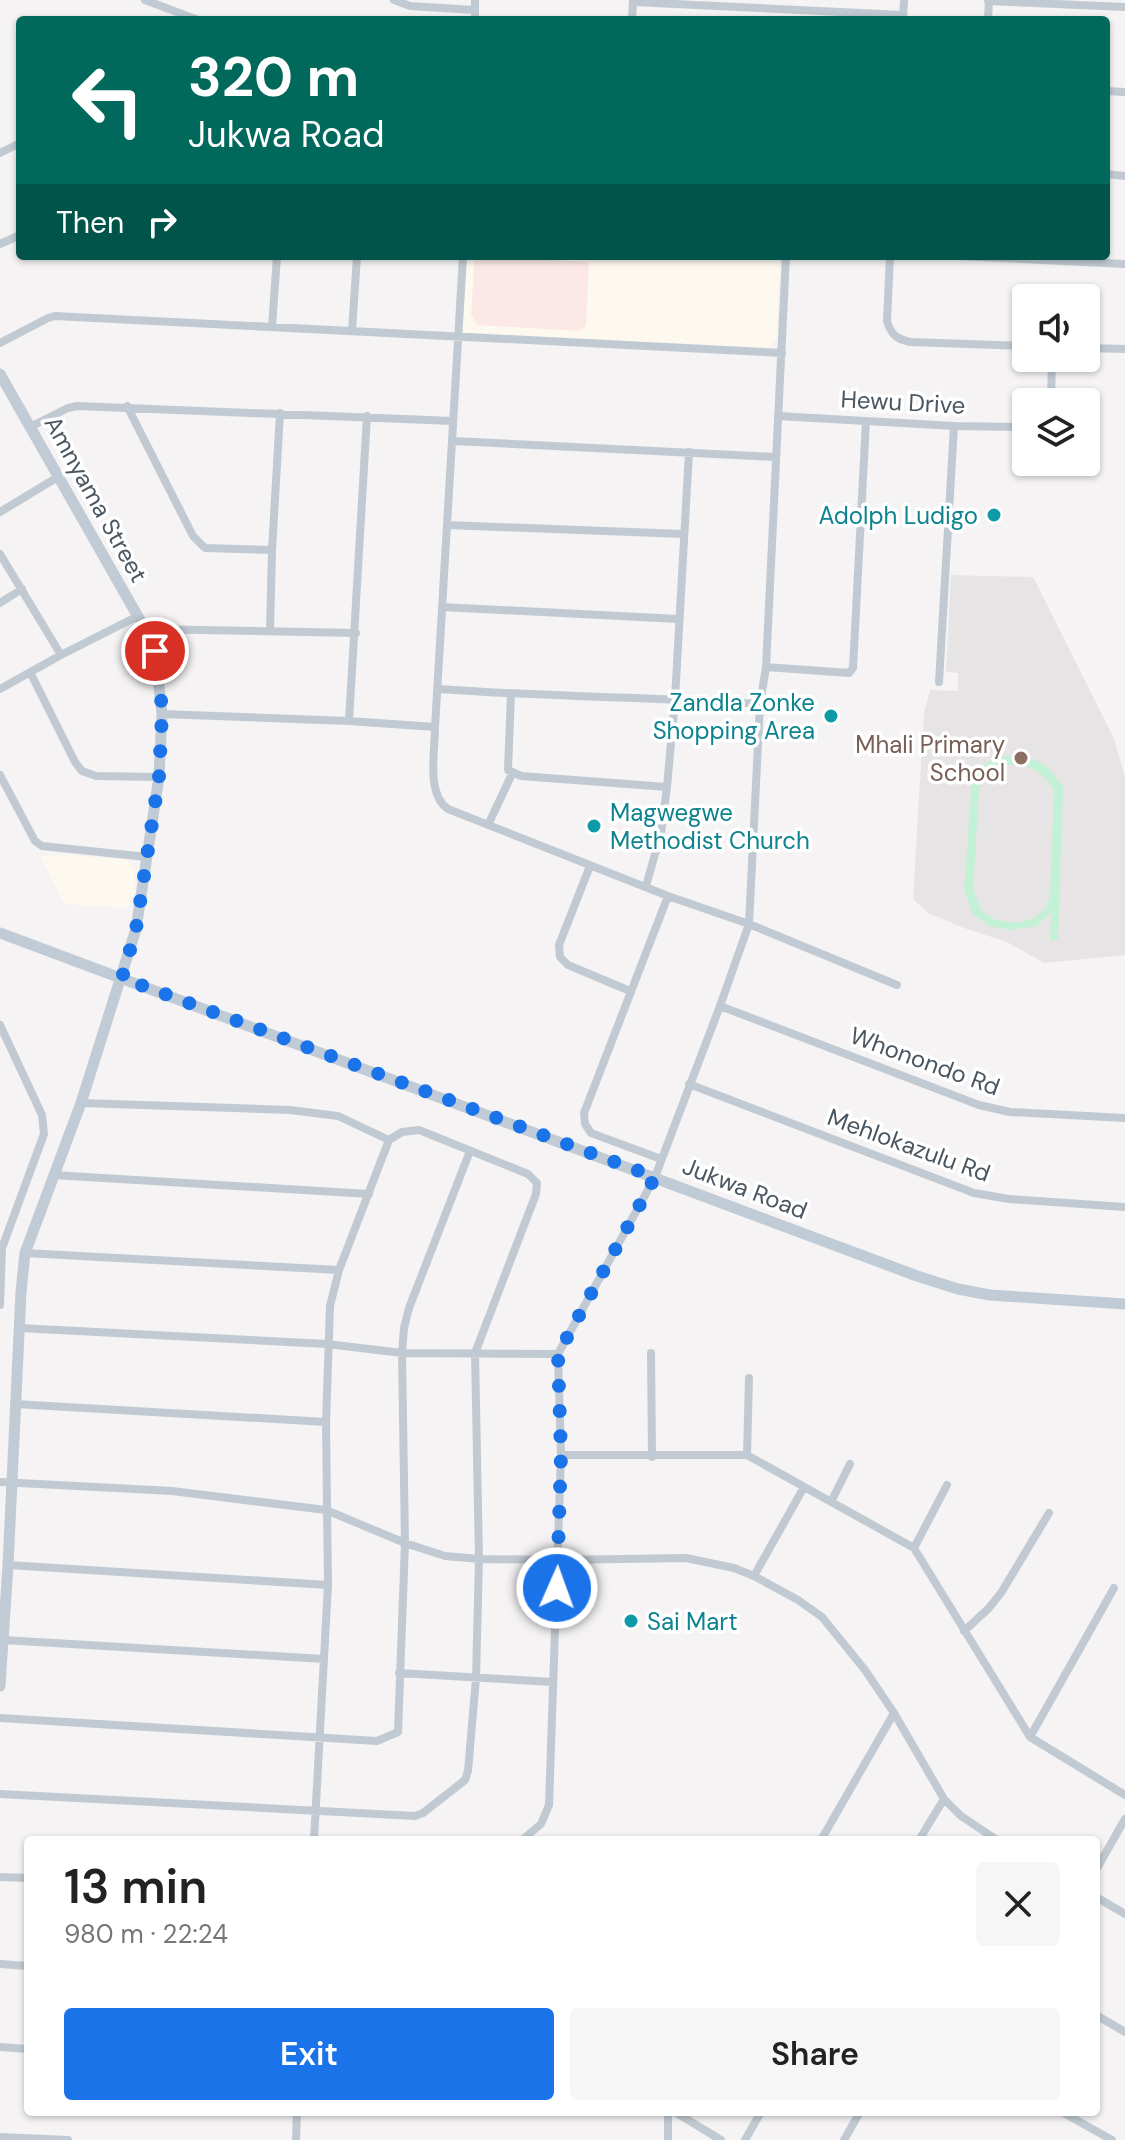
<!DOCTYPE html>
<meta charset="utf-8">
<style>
:root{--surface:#fff;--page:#f6f6f6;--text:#222;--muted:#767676;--accent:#1a73e8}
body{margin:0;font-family:"DM Sans",sans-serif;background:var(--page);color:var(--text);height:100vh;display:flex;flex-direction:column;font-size:30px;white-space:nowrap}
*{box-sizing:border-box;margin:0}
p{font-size:26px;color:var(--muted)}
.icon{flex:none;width:44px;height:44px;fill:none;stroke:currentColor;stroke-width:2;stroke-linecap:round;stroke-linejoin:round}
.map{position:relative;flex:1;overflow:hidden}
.sheet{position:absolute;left:24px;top:1836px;width:1076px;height:280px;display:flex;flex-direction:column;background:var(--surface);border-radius:8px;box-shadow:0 2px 6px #0004}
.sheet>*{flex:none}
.hud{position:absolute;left:16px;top:16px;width:1094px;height:244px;border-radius:8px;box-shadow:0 2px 6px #0004;background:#00695c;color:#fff;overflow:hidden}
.tools{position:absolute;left:1012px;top:284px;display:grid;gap:16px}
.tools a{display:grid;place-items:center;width:88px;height:88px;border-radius:8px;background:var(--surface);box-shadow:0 2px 6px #0004;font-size:40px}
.pin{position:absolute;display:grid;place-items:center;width:68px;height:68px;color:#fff;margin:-34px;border:4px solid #fff;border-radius:50%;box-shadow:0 2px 8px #0007}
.me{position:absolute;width:88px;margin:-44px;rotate:2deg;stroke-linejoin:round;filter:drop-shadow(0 0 6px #0008)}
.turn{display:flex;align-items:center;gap:28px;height:168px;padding:0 40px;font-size:36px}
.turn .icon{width:104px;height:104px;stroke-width:2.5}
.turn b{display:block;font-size:56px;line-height:68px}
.then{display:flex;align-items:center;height:76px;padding:0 40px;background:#0003;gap:16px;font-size:30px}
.round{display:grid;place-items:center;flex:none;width:84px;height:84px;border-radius:8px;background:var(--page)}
.headline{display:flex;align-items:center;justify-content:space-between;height:136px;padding:0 40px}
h1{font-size:48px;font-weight:600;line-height:60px}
.primary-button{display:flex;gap:16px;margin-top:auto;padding:16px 40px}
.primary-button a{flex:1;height:92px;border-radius:8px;background:var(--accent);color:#fff;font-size:32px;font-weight:600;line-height:92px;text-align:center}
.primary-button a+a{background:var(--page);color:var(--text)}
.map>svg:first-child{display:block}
</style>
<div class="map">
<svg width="1125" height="2140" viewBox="0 0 1125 2140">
<rect width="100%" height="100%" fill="#f5f3f3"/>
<path fill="#fdf9ef" d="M467 256H780L776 340 767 348 462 332Z
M67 855 128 860 135 870 134 894 127 908 64 904 40 856Z"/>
<path fill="#e6e4e5" d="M951 575 1033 577 1114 739 1125 777V955L1044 963 1007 942 964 928 928 913 913 899 924 713 930 690 958 691V673L946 672Z"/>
<path fill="#fce8e6" d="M475 256 589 262 586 326 579 331 477 325 471 314Z"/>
<path fill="#c3f1d5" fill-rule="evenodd" d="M1015 756C1041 759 1049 766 1063 787L1058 940H1050L1051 913 1036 926 1012 930 989 926 973 914 964 889 972 782C983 762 992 757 1015 756ZM1015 764C1036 768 1041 772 1054 789L1050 897 1044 910 1034 918 1016 923 995 920 981 910 973 889 979 791 982 779 993 767Z"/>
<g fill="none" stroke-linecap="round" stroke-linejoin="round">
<path stroke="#c1cad2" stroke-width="8" d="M145 0 198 20
M394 0 410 6 475 10
M988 1 1125 7
M633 2 903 15
M903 19 904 0
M475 20V0
M632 20 633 0
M988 20 989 0
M1106 91 1125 92
M0 153 20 143
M1106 174 1125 176
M0 244 20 235
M463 256 435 727C435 752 426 794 448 809L668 896 749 924 897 985
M890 256 887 321C891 335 897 339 910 342L1026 346
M959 256 1125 264
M272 327 277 256
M352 331 357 256
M0 343 48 318 55 316 782 353
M1086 348 1125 349
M1051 402 1052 358
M127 406 193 536 205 548 272 550
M778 416 954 426 1026 427
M30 427 68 408 77 406 453 421
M452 441 776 457
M0 512 58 477
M447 525 683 534
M0 554 61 655
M0 603 22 589
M442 607 678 619
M145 629 356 633
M270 630 272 550 280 413
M766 667 849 673 853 668 866 421
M30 672 75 762 82 771 96 776 159 777
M939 682 954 426
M0 689 61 655 136 617
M439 689C546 697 653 697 760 704
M511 694 508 770 521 776 667 787
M162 714 349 721 435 727
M349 721 367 416
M0 775 35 841 42 846 147 857
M488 825 512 774
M590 866 559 945 560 957 568 965 630 991
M646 886 661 833 667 787 675 699 689 452
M720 1006 979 1105 1010 1112 1125 1118
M0 1025 42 1115 44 1134 2 1248 0 1305
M689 1084 974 1193 1009 1199 1125 1207
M81 1103 290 1110 338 1116 389 1140
M661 1159 591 1133 585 1124 584 1113 668 896
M53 1175 369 1194
M25 1253 339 1270
M19 1328 327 1344 402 1353 558 1354
M651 1353 652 1457
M15 1404 326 1422
M561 1455H747L914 1548 1030 1737 1125 1795
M747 1455 749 1378
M0 1482 172 1491 326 1510 405 1543 445 1556 479 1559 558 1560 686 1558 734 1568 754 1576 798 1600 822 1617 865 1670 894 1713 944 1799 961 1816 997 1840
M831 1502 850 1464
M914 1548 947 1485
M8 1565 328 1585
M754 1576 804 1487
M964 1631 988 1609 1001 1593 1049 1513
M3 1640 324 1659
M399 1673 553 1682
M0 1718 377 1741 398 1732 405 1543 402 1353 404 1328 409 1308 470 1151
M1030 1737 1114 1588
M0 1794 415 1816 423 1813 465 1780 468 1771 476 1678 479 1559 475 1353 536 1194 537 1183 528 1174 419 1130 402 1132 389 1140 339 1270 330 1306 326 1422 328 1585 314 1840
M522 1840 541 1824 549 1805 561 1455 558 1354 655 1177 720 1006 749 924 760 704 766 667 786 256
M821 1840 894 1713
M919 1840 944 1799
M1096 1870 1125 1819
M0 1877 28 1878
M1096 1897 1125 1914
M0 1964 28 1966
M1096 2015 1125 2032
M0 2047 28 2049
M675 2112 721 2140
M1062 2112 1112 2140
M0 2137 68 2140
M296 2140 297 2112
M668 2140V2112
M745 2140 761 2112
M844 2140 860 2112"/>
<path stroke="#c1cbd6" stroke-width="11" d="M0 374 145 629 155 651 162 714 159 777 136 929 81 1103 25 1253 21 1292 8 1565 0 1686
M0 933 917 1276 958 1289 990 1295 1125 1304"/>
</g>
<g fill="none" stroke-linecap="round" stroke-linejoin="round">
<path stroke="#1a73e8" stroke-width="14" stroke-dasharray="0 25.2" d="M155 651 159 667 162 714 159 777 136 929 122 978 655 1177 558 1354 561 1455 557 1588"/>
</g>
<g fill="#0f9aa8" stroke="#fff" stroke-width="3">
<circle cx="994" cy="515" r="8"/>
<circle cx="831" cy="716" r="8"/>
<circle cx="594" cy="826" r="8"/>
<circle cx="631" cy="1621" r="8"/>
</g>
<circle fill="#8d6e63" stroke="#fff" stroke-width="3" cx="1021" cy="758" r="8"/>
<g text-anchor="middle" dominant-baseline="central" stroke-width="7" stroke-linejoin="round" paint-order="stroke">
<g font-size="24" fill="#4a5661" stroke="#fff">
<text transform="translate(903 402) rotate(3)">Hewu Drive</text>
<text transform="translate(96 499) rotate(61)">Amnyama Street</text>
<text transform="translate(925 1061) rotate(20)">Whonondo Rd</text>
<text transform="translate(909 1145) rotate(20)">Mehlokazulu Rd</text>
<text transform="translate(745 1188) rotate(21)">Jukwa Road</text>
</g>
<g font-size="24" fill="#0d838f" stroke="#fff" text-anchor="end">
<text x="978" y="515">Adolph Ludigo</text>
<text x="815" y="702">Zandla Zonke<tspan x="815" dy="28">Shopping Area</tspan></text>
<text x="610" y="812" text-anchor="start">Magwegwe<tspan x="610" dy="28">Methodist Church</tspan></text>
<text x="647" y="1621" text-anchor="start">Sai Mart</text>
</g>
<g font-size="24" fill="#785e54" stroke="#fff" text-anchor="end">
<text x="1005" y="744">Mhali Primary<tspan x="1005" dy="28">School</tspan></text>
</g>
</g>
</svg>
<div class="tools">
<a><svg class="icon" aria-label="sound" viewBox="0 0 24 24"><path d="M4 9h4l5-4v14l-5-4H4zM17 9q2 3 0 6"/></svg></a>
<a><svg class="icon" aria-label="layers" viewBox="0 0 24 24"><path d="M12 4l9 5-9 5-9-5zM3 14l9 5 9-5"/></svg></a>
</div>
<div class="pin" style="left:155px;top:651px;background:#d93025"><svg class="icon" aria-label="arrive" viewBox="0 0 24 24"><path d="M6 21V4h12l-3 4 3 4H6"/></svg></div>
<svg class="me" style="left:557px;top:1588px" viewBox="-20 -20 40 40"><circle r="17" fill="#1a73e8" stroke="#fff" stroke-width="3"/><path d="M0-11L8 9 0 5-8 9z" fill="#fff"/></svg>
<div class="hud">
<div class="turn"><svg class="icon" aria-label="left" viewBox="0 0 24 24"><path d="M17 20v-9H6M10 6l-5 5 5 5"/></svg><div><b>320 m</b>Jukwa Road</div></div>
<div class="then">Then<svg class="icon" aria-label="right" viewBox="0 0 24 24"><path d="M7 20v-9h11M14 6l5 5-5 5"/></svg></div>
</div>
<section class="sheet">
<div class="headline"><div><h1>13 min</h1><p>980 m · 22:24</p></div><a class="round"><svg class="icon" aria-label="close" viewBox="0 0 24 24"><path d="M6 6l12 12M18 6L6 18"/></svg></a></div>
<div class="primary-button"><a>Exit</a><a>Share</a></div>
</section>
</div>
